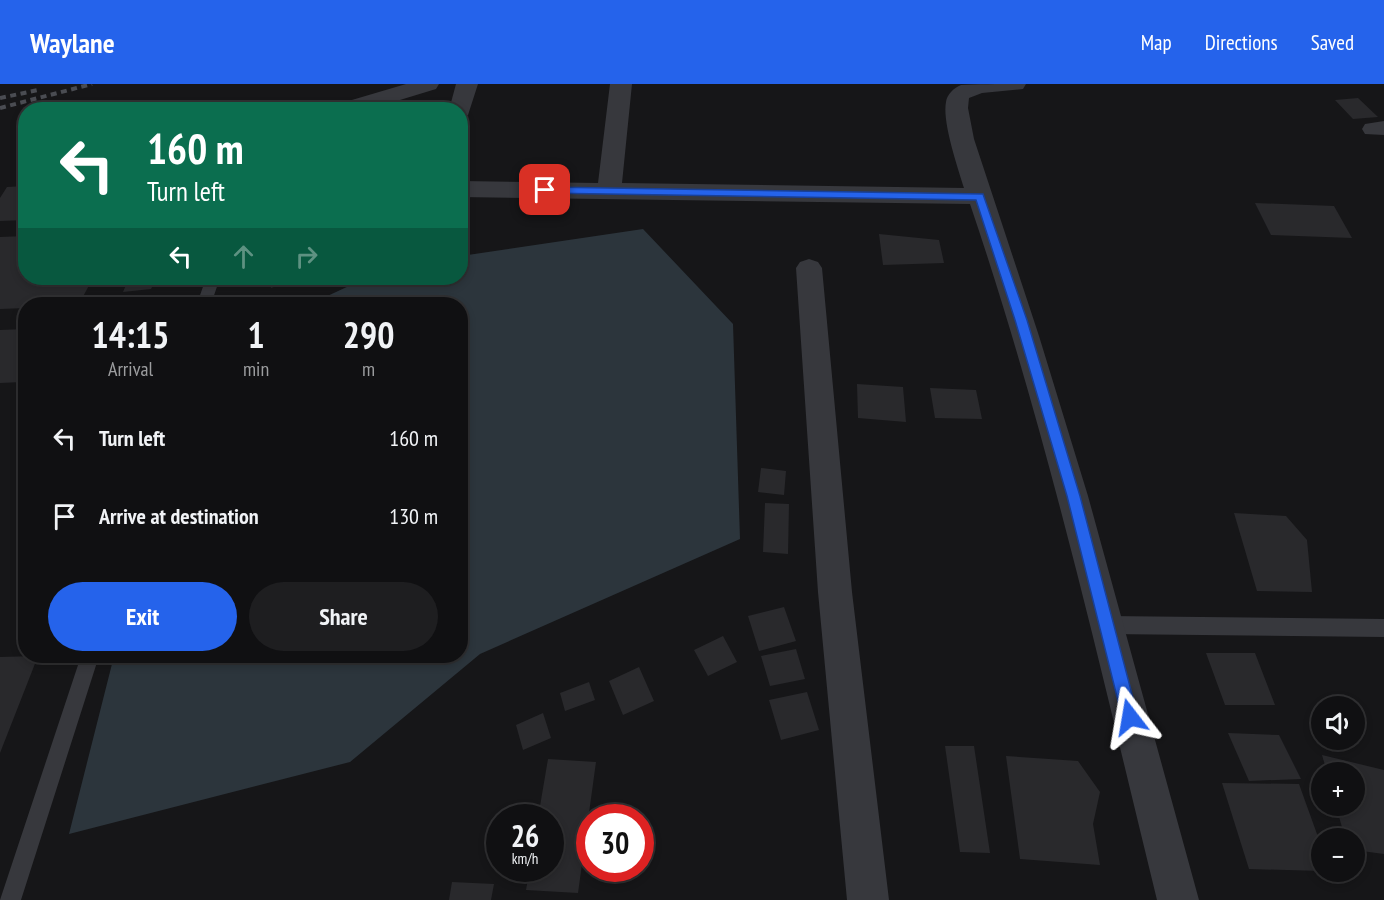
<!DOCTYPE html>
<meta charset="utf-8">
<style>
:root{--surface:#101012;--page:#1e1e20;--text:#f1f3f6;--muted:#9c9d9f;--line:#303032;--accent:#2563eb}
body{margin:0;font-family:"PT Sans Narrow",sans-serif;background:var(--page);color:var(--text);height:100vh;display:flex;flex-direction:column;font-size:22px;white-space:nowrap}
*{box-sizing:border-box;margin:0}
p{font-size:20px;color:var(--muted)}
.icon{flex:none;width:33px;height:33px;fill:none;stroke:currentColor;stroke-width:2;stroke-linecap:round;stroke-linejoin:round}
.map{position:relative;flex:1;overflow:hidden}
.drawer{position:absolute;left:18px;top:213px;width:450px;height:366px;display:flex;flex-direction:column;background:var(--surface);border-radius:24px;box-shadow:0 3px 9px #0003,0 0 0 2px var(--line)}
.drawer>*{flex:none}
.top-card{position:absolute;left:18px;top:18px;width:450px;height:183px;border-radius:24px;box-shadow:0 3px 9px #0003,0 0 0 2px var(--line);background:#0b6e4f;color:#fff;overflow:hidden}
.fabs{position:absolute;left:1311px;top:612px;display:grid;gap:12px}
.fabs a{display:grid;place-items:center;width:54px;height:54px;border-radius:50%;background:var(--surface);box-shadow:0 3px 9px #0003,0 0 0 2px var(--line);font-size:30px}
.speed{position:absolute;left:486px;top:720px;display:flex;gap:12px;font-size:30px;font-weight:700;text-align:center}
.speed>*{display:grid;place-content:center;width:78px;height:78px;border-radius:50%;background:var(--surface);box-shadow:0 3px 9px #0003,0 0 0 2px var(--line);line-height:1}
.speed small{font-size:15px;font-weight:400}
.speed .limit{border:9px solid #d22;background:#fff;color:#111}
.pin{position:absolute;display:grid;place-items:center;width:51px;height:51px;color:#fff;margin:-26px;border-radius:12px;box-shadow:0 3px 9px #0006}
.me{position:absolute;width:66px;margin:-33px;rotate:346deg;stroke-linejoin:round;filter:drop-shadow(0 0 4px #0008)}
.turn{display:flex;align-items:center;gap:21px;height:126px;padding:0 30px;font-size:27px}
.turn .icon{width:78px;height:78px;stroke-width:2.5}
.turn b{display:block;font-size:42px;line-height:51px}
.lanes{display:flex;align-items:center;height:57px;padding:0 30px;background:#0003;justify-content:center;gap:30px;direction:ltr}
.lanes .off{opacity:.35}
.eta{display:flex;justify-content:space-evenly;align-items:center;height:102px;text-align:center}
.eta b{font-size:36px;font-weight:700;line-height:42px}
.cta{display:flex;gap:12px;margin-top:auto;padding:12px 30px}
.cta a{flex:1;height:69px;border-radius:36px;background:var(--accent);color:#fff;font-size:24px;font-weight:700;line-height:69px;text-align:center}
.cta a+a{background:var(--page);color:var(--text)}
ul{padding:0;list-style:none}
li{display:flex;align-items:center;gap:18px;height:78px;padding:0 30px}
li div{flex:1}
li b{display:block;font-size:22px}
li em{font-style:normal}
header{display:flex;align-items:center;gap:36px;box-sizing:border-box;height:84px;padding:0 30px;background:var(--accent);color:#fff}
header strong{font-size:28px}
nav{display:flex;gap:33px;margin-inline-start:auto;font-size:21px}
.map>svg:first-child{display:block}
</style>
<header>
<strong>Waylane</strong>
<nav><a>Map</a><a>Directions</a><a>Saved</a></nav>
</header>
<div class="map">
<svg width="1384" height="816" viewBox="0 0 1384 816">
<rect width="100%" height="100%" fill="#161618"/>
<path fill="#2c353c" d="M643 145 733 240 740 455 480 570 350 678 69 750 114 572H460V220H226L227 218 321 215 366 194H460L461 172Z"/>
<path fill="#29292c" d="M1358 14 1378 33 1353 35 1335 16Z
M26 102V136L0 137V114L7 103Z
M1255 119 1334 122 1352 154 1271 151Z
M879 150 939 156 944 179 883 181Z
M26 152V194H93L79 220H26V224L0 225V153Z
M129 194H157L151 205 123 208Z
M269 194H299L271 204Z
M26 245V292L22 298 0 299V246Z
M857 300 903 303 906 338 858 334Z
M930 304 976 306 982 335 935 334Z
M761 384 786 387 784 411 758 408Z
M765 419 789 420 788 470 763 468Z
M1234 429 1286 432 1307 456 1312 508 1257 507Z
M784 523 796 557 759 567 748 532Z
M723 552 737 578 708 592 694 566Z
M796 565 805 595 770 602 761 572Z
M1206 569H1255L1275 621H1225Z
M38 572 0 669V573Z
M639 583 654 617 623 631 609 597Z
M589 598 595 616 565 627 560 609Z
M807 608 819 646 781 656 769 616Z
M543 629 551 654 523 666 516 641Z
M1228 649 1279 651 1301 695 1249 697Z
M945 662H974L990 769 960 768Z
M1322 671 1384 686V770L1354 766V754H1345L1336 722H1354V688H1327Z
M1006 672 1078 677 1100 708 1093 740 1100 781 1020 775Z
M548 675 596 678 578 809 526 806 530 784H550V734H538Z
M1222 699 1299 700 1322 764V787L1249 785Z
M452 798 494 800 491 816H449Z"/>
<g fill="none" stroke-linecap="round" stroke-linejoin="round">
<path fill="#37383d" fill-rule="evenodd" d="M206 194H220L211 220H197Z
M1107 532 1384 535V553L1107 550 1101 547 1098 541 1101 535Z
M81 572H99L21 816H0Z"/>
<path fill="#37383d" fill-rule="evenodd" d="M406 0H439L436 5 367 26H332L335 21Z
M456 0H478L468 31 460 32V26H449Z
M610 0H632L622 99 964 104C958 84 942 38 946 18 947 10 954 4 961 1 976 0 1009 0 1026 0L1023 5 982 9 969 14 968 24 974 55 1039 252 1088 412 1199 816H1157C1100 583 1047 347 970 120L460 113V97L598 99Z
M1384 37V51L1365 50 1362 45 1365 40Z
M809 175 818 178 822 184 852 508 889 816H847L818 508 796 184 800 178Z"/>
<path stroke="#4a4c52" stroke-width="4" stroke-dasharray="6 4.5" stroke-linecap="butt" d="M0 14 38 6
M0 24 92 0"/>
</g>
<path fill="#2563eb" stroke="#184099" stroke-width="1.5" d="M545 103 983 110 1027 236 1080 412 1138 633 1136 638 1130 641 1125 638 1122 633 1067 412 1015 236 976 116 542 109 540 106Z"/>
</svg>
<div class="fabs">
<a><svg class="icon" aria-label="sound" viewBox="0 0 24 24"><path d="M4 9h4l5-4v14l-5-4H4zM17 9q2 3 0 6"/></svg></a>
<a>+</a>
<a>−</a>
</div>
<div class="speed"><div>26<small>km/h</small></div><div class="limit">30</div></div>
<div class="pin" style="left:545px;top:106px;background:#d93025"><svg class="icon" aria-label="arrive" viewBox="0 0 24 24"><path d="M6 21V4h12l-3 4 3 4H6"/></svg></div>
<svg class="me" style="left:1130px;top:633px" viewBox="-20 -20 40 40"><path d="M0-17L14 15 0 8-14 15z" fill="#2563eb" stroke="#fff" stroke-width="4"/></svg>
<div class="top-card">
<div class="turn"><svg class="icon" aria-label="left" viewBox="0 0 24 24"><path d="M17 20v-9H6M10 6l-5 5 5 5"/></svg><div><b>160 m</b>Turn left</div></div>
<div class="lanes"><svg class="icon" aria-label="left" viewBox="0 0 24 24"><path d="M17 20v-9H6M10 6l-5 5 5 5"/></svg><svg class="icon off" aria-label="ahead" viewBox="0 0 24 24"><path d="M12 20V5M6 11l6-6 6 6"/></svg><svg class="icon off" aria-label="right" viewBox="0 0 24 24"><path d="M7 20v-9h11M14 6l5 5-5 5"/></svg></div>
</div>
<section class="drawer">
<div class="eta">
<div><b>14:15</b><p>Arrival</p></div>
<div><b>1</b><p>min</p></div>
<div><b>290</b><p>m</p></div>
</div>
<ul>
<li><svg class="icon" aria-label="left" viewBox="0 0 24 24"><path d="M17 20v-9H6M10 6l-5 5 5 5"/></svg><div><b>Turn left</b></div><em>160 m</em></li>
<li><svg class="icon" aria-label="arrive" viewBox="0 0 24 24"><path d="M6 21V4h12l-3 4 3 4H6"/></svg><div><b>Arrive at destination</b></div><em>130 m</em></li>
</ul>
<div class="cta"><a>Exit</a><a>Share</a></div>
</section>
</div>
